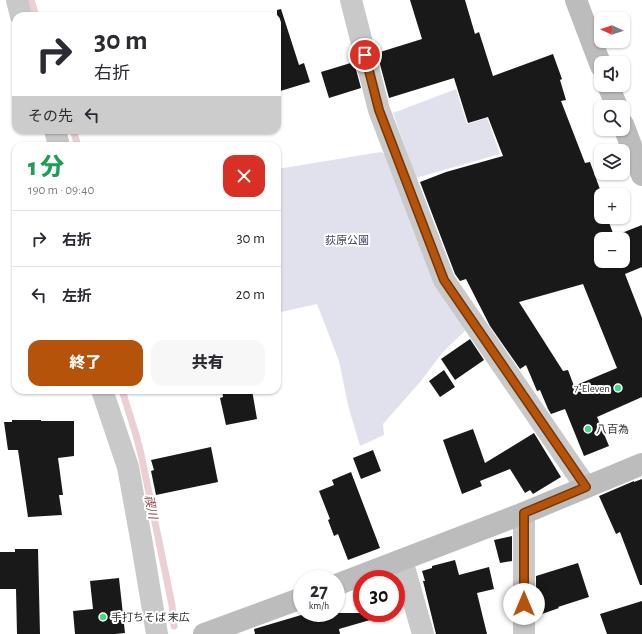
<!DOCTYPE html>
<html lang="ja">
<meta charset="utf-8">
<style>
:root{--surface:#fff;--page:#f7f7f7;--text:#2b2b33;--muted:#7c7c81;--line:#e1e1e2;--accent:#b45309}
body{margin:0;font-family:"Alegreya Sans","Noto Sans JP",sans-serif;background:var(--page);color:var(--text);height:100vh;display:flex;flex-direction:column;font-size:15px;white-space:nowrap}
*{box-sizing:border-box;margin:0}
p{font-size:13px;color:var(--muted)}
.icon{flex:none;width:22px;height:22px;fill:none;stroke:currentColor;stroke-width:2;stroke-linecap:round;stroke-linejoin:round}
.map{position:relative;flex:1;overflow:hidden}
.panel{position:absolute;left:12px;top:142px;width:269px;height:252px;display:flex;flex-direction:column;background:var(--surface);border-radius:12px;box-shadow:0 1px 3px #0004}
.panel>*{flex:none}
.top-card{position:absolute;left:12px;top:12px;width:269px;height:122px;border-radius:12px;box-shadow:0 1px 3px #0004;background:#fff;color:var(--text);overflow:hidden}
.needle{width:26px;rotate:273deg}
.tools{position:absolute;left:594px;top:12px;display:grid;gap:8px}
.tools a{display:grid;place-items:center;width:36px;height:36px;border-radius:8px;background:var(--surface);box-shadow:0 1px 3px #0004;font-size:20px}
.speed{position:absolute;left:293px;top:570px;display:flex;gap:8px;font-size:20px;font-weight:700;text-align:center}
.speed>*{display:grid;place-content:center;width:52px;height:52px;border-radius:50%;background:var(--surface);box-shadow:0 1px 3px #0004;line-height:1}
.speed small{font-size:10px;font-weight:400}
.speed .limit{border:6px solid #d22;background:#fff;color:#111}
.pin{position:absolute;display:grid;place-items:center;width:34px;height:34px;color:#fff;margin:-17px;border:2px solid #fff;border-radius:50%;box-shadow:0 1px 4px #0007}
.me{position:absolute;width:44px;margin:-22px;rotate:0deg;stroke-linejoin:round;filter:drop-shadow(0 0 3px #0008)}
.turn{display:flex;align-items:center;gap:14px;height:84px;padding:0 16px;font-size:18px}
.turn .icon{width:52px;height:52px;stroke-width:2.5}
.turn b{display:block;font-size:28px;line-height:34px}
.then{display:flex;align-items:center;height:38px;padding:0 16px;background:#0003;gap:8px;font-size:15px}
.round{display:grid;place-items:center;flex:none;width:42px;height:42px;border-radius:12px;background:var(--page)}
.head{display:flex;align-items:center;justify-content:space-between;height:68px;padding:0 16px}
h1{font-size:24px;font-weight:800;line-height:30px;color:#1e9e55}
.action{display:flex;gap:8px;margin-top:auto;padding:8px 16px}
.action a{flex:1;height:46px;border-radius:12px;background:var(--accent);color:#fff;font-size:16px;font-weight:800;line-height:46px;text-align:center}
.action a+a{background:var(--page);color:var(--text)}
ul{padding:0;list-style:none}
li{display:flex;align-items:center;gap:12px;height:56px;padding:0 16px;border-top:1px solid var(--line)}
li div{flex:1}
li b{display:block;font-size:15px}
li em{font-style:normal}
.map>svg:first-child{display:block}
</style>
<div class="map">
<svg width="642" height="634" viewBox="0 0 642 634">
<rect width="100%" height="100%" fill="#fff"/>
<path fill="#e1e1ed" d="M456 89 467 124 487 118 500 154 416 178 393 113Z
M381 152 390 157 467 329 442 353 421 381 383 424 384 435 360 446 348 405 339 361 317 304 281 312 277 289V169Z"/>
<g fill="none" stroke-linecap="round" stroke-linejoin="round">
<path stroke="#ebcfd2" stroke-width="7" d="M31 0 36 16
M73 130 78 146
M122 390 136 435 141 454 172 605 174 626"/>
</g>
<path fill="#191919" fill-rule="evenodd" d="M410 0H465L475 34 479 32 493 76 553 54 562 79 560 80 566 100 561 101 585 163 590 162 601 192V217H607L614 236 642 225V267L625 274 642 318V397L597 417 609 446 584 456 565 409 551 414 548 409 540 390 537 391 526 365 520 369 490 326 466 279 460 281 455 274 420 182 446 172 503 156 488 117 468 123 454 78 389 98 377 53 422 39ZM601 239H623V261H601ZM583 284 617 368 574 386 568 370 563 371 519 302Z
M281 9 299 65 304 63 310 82 277 92V10Z
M354 62 361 88 329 98 321 72Z
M470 339 484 360 455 380 441 359Z
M444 370 455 387 440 397 429 381Z
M222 390H252L257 419 226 425 220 398 223 397Z
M12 420H41V421H74V456L58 458 63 495H59L62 515 28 517 18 450H8L4 422H12Z
M473 429 485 463 534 433 561 477 533 494 530 490 525 493 510 469 480 481 482 486 462 494 443 440Z
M211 447 218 482 156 495 151 471 154 470 151 460Z
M373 450 381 471 361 479 353 458Z
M351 472 380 548 348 560 338 534 334 536 328 520 330 519 319 491 334 485 332 480Z
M642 479V585H640L620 532 616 534 599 496 634 481V482Z
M512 536V561L500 563 494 540Z
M15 549H38L40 634H17L16 589H0V552H15Z
M455 560 459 575 489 567 494 589 477 593 487 634H436L423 581H425L422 571 432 568V566Z
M578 563 589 597 558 607 559 608 539 615 536 608V576Z
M119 578 125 633 115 634H75L73 611 93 609 90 581Z
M642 601V634H607L600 614Z
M308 613H376L377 618 339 629 340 634H255L254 629Z"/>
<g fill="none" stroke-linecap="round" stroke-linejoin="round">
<path stroke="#c9c9c9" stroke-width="22" d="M17 0 21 16
M351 0 379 110 444 280 586 487
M55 130 59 146
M102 390 128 467 142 544 157 634
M524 513V634
M402 560 423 634"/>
<path stroke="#bcbcbc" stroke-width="22" d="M576 0 601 66
M608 85 617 107
M623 124 642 175
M336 585 524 513 642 464
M204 634 302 598"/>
</g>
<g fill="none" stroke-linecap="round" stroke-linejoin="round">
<defs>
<path id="route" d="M365 55 379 110 444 280 586 487 524 513V604"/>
</defs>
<use href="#route" stroke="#753606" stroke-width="10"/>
<use href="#route" stroke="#b45309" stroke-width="7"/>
</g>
<g fill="#41db86" stroke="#fff" stroke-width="1.5">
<circle cx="618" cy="388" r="4"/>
<circle cx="588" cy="429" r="4"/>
<circle cx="103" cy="617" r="4"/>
</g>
<g text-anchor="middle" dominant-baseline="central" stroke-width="4" stroke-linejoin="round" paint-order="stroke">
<g font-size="11" fill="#43416b" stroke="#fff">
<text x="347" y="240">荻原公園</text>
</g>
<g font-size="11" fill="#323232" stroke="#fff" text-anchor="start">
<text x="610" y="388" text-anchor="end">7-Eleven</text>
<text x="596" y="429">八百為</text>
<text x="111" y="617">手打ちそば 末広</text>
</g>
<g font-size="12" font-style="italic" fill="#90444b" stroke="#fff">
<text transform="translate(151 507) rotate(79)">禊川</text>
</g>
</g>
</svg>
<div class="tools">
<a><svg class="needle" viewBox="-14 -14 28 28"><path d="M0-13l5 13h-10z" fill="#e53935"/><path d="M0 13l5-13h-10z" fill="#7c7c81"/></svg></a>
<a><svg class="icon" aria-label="sound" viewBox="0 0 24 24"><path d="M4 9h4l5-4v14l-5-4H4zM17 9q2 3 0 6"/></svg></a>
<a><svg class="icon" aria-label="search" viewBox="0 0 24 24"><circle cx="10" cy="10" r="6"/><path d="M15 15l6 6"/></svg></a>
<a><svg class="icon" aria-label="layers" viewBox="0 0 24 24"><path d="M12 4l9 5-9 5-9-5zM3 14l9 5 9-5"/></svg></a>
<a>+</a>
<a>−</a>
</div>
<div class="speed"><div>27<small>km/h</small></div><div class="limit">30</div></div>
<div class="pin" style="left:365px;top:55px;background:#d93025"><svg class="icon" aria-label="arrive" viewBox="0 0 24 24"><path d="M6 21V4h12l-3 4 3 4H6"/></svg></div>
<svg class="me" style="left:524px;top:604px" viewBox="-20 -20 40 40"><circle r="19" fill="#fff"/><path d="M0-13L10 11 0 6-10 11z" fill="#b45309"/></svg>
<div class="top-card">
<div class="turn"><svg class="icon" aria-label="right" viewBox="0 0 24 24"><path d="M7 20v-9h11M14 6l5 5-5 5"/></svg><div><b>30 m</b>右折</div></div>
<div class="then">その先<svg class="icon" aria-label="left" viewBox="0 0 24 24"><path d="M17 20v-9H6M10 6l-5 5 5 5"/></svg></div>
</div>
<section class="panel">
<div class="head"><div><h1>1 分</h1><p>190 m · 09:40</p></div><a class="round" style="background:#d93025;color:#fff"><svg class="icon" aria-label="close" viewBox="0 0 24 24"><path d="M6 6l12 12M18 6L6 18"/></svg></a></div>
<ul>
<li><svg class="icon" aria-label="right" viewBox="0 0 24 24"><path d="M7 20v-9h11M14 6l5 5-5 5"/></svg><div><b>右折</b></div><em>30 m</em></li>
<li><svg class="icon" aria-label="left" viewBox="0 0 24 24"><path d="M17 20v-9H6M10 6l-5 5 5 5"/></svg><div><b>左折</b></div><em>20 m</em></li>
</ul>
<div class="action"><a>終了</a><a>共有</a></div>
</section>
</div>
